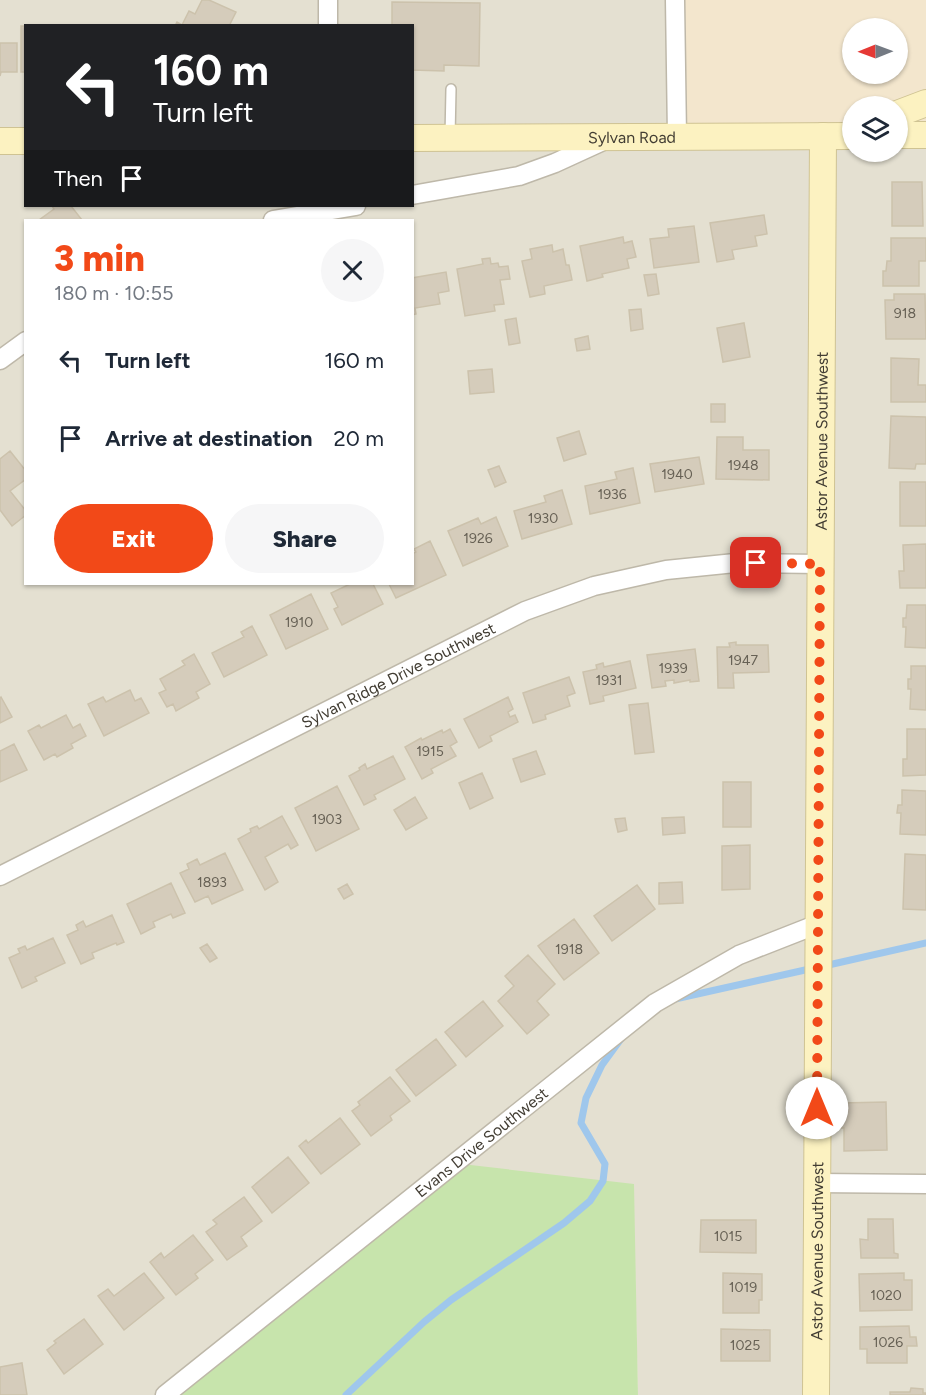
<!DOCTYPE html>
<meta charset="utf-8">
<style>
:root{--surface:#fff;--page:#f6f6f7;--text:#1f2937;--muted:#747a83;--accent:#f24918}
body{margin:0;font-family:Figtree,sans-serif;background:var(--page);color:var(--text);height:100vh;display:flex;flex-direction:column;font-size:22px;white-space:nowrap}
*{box-sizing:border-box;margin:0}
p{font-size:20px;color:var(--muted)}
.icon{flex:none;width:33px;height:33px;fill:none;stroke:currentColor;stroke-width:2;stroke-linecap:round;stroke-linejoin:round}
.map{position:relative;flex:1;overflow:hidden}
.details{position:absolute;left:24px;top:219px;width:390px;height:366px;display:flex;flex-direction:column;background:var(--surface);border-radius:0px;box-shadow:0 2px 4px #0004}
.details>*{flex:none}
.hud{position:absolute;left:24px;top:24px;width:390px;height:183px;border-radius:0px;box-shadow:0 2px 4px #0004;background:#202124;color:#fff;overflow:hidden}
.needle{width:39px;rotate:269deg}
.controls{position:absolute;left:842px;top:18px;display:grid;gap:12px}
.controls a{display:grid;place-items:center;width:66px;height:66px;border-radius:50%;background:var(--surface);box-shadow:0 2px 4px #0004;font-size:30px}
.pin{position:absolute;display:grid;place-items:center;width:51px;height:51px;color:#fff;margin:-26px;border-radius:12px;box-shadow:0 3px 9px #0006}
.me{position:absolute;width:66px;margin:-33px;rotate:0deg;stroke-linejoin:round;filter:drop-shadow(0 0 4px #0008)}
.turn{display:flex;align-items:center;gap:21px;height:126px;padding:0 30px;font-size:27px}
.turn .icon{width:78px;height:78px;stroke-width:2.5}
.turn b{display:block;font-size:42px;line-height:51px}
.then{display:flex;align-items:center;height:57px;padding:0 30px;background:#0003;gap:12px;font-size:22px}
.round{display:grid;place-items:center;flex:none;width:63px;height:63px;border-radius:32px;background:var(--page)}
.overview{display:flex;align-items:center;justify-content:space-between;height:102px;padding:0 30px}
h1{font-size:36px;font-weight:800;line-height:45px;color:var(--accent)}
.cta{display:flex;gap:12px;margin-top:auto;padding:12px 30px}
.cta a{flex:1;height:69px;border-radius:36px;background:var(--accent);color:#fff;font-size:24px;font-weight:800;line-height:69px;text-align:center}
.cta a+a{background:var(--page);color:var(--text)}
ul{padding:0;list-style:none}
li{display:flex;align-items:center;gap:18px;height:78px;padding:0 30px}
li div{flex:1}
li b{display:block;font-size:22px}
li em{font-style:normal}
.map>svg:first-child{display:block}
</style>
<div class="map">
<svg width="926" height="1395" viewBox="0 0 926 1395">
<rect width="100%" height="100%" fill="#f1ede2"/>
<path fill="#e4e0d1" fill-rule="evenodd" d="M0 0H674L852 142V152H897V141L926 140V1395H638L633 1184 172 1395H0ZM26 26H412V206H26ZM26 220H412V584H26Z"/>
<path fill="#f3e6cd" fill-rule="evenodd" d="M674 0H926V140L897 106H852V142L676 146ZM852 28H897V74H852Z"/>
<path fill="#c7e4ac" d="M453 1163 634 1184 638 1395H172Z"/>
<g fill="none" stroke-linecap="round" stroke-linejoin="round">
<path stroke="#9fc7ec" stroke-width="7" d="M824 966 926 943
M675 999 814 968
M346 1395 424 1322 451 1300 564 1223 590 1201 603 1181 605 1164 581 1123 586 1098 602 1065 621 1039"/>
</g>
<path fill="#d5ccbb" stroke="#ccc2ac" stroke-width="1.5" d="M202 0H209L236 12 229 26H175L177 22 182 25 189 11 195 14Z
M392 2 480 3 479 66 444 65V71L412 70V26H392Z
M21 26H26V72H21Z
M0 43H17V72H1L0 76Z
M892 182H922L923 226H892Z
M52 206H71L82 220H39L54 209Z
M764 215 767 234 755 236 757 246 732 250 734 259 717 262 710 223Z
M694 226 699 262 654 268 650 239 669 237 668 229Z
M623 237 624 243 632 241 636 257 627 259 629 268 602 274 603 277 587 281 580 246Z
M891 238H926V261H919V286H883V271H886L887 261H891Z
M552 245 553 252 563 249 566 265H569L572 280 544 286 545 294 530 297 522 261 532 259 530 249Z
M490 258 491 264 498 263 499 267 508 266 510 279 500 280 504 304 494 305 495 311 465 316 457 269 483 264 482 259Z
M446 272 449 291 438 293 440 304 415 308 416 314 412 315V278Z
M656 274 659 294 648 296 644 275Z
M894 294H925L926 339H886L885 300H894Z
M641 309 643 329 631 331 629 310Z
M516 318 520 343 509 345 505 320Z
M744 323 750 357 723 362 717 328Z
M588 336 590 349 577 351 575 339Z
M891 358 919 359 918 385H926V402H891Z
M492 369 494 392 470 394 468 371Z
M711 404H725V422H711Z
M891 416 926 417V464H916L915 469 889 468Z
M579 431 586 454 564 461 557 438Z
M717 437H743V450H769V480L716 479Z
M10 451 26 471V479L10 491 26 511V515L12 526 0 510V459Z
M699 457 704 484 655 492 650 464Z
M499 466 506 482 495 487 488 470Z
M633 468 640 503 590 514 585 486 617 479 615 472Z
M900 482H926V526H900Z
M562 490 572 524 522 539 514 511 546 502 544 496Z
M496 517 508 546 463 566 448 531 478 518 481 524Z
M430 541 446 575 396 598 389 584H412V554L416 552 414 549Z
M926 544V588H900L899 571H904L903 545Z
M350 584H373L383 604 342 625 334 609 338 607 331 593Z
M311 594 328 629 286 649 270 615Z
M907 605H926V648L905 647 906 627H903V618H906Z
M252 626 267 655 224 677 212 653 244 637 241 632Z
M736 642V645H768L769 672 733 673 734 688H718L717 647H730L729 643Z
M695 649 699 681 690 682V680L674 683V680L665 681 666 686 652 688 647 655Z
M194 654 210 684 196 692 199 698 176 711 173 704 167 707 159 693 166 690 160 679 185 665 182 661Z
M630 661 636 688 603 696 604 701 590 704 583 672 597 669 596 665 603 663 604 667Z
M911 666H926V710L910 709 911 689H908V679H911Z
M569 677 575 693 567 696 570 706 545 715 546 719 533 723 523 693Z
M130 690 135 701 141 698 149 713 104 736 88 704 103 697 106 702Z
M1 697 12 717 0 723V698Z
M508 697 513 709 508 712 510 717 515 715 518 722 490 736 492 741 479 748 464 719Z
M648 703 654 752 635 754 629 705Z
M66 715 73 728 80 724 86 736 71 744 73 748 57 757 55 754 44 760 28 731 39 725 41 728Z
M450 729 457 742 450 746 456 756 431 769 433 773 422 779 405 747 421 738 422 740 442 730 443 733Z
M907 729H926V775L903 776V759H907Z
M14 744 27 770 0 782V751Z
M536 751 545 774 521 782 513 759Z
M393 756 405 779 374 795 376 799 364 805 349 776 360 770 359 768 365 764 367 769Z
M482 773 493 798 470 809 459 783Z
M723 782H751V827H723Z
M337 786 359 829 316 851 295 808Z
M902 790 926 791V835L900 834 901 813H897L898 805H902Z
M415 797 427 818 406 830 394 810Z
M282 816 298 845 291 849 288 844 265 857 278 882 265 890 238 839 251 832 250 829 257 826 259 829Z
M684 817 685 833 663 835 662 818Z
M625 818 627 830 618 832 615 819Z
M750 845V889L722 890V846Z
M225 853 243 890 212 904 208 896 195 902 180 873 189 869 187 864 197 859 200 865Z
M905 854 926 855V910L903 909Z
M682 882 683 903 659 904V883Z
M171 883 185 913 173 918 171 914 153 922 155 927 141 934 127 904Z
M347 884 353 894 344 899 338 889Z
M637 885 655 909 612 941 594 916Z
M112 915 124 942 117 945 116 943 92 953 94 958 81 964 67 935 78 930 76 925 83 921 86 927Z
M574 919 599 953 564 980 538 946Z
M53 938 65 963 35 977 37 981 22 988 9 958 20 953 18 949 25 946 27 950Z
M207 944 217 958 210 962 200 948Z
M528 955 555 984 537 1001 549 1015 527 1034 498 1001 514 986 505 976Z
M483 1001 503 1026 466 1057 445 1032Z
M436 1039 456 1065 416 1096 396 1070Z
M390 1077 410 1101 390 1116 392 1120 371 1136 352 1111 360 1105 358 1102Z
M886 1102 887 1150 844 1151V1128H841V1103Z
M340 1118 360 1144 321 1174 299 1146 306 1140 308 1143Z
M288 1157 309 1183 272 1213 252 1187Z
M244 1197 262 1221 241 1237 247 1246 227 1260 206 1232 217 1224 213 1220Z
M868 1219H893L894 1253 898 1254V1258H861L860 1239 868 1240Z
M701 1220H756V1253L700 1252Z
M193 1235 213 1260 195 1274 198 1278 176 1295 150 1262 161 1253 164 1258Z
M144 1273 164 1298 124 1330 98 1296 108 1289 114 1296Z
M723 1273 762 1274V1300H759V1313H723Z
M904 1273V1280H912V1310L860 1311 859 1274Z
M84 1319 103 1344 64 1374 47 1350 56 1343 54 1341Z
M909 1326 910 1337H916L917 1346H907V1363H867V1349H860V1327Z
M721 1329 770 1330V1361H721Z
M22 1363 27 1395H0V1367Z
M911 1388 923 1389V1393H926V1395H890V1392H910Z"/>
<g fill="none" stroke-linecap="round" stroke-linejoin="round">
<defs>
<path id="lane" d="M450 137 451 89"/>
<g id="street">
<path d="M328 0V26"/>
<path d="M675 0 677 136"/>
<path d="M412 195 519 176 555 163 603 141"/>
<path d="M273 220 356 206"/>
<path d="M0 360 26 341"/>
<path id="s1" d="M0 876 525 611 594 586 666 570 735 563 820 564"/>
<path d="M817 1183 926 1184"/>
<path id="s2" d="M165 1395 655 1003 739 955 818 924"/>
</g>
<g id="secondary">
<path d="M897 114 926 103"/>
<path d="M897 135H926"/>
<path id="s3" d="M412 138 852 136"/>
<path d="M0 141H26"/>
<path id="s4" d="M816 1395 823 136"/>
</g>
</defs>
<use href="#lane" stroke="#beb8a9" stroke-width="12"/>
<use href="#street" stroke="#beb8a9" stroke-width="21"/>
<use href="#secondary" stroke="#cfc393" stroke-width="28"/>
<use href="#lane" stroke="#fff" stroke-width="9"/>
<use href="#street" stroke="#fff" stroke-width="18"/>
<use href="#secondary" stroke="#fcf2c1" stroke-width="26"/>
</g>
<g fill="none" stroke-linecap="round" stroke-linejoin="round">
<path stroke="#f24918" stroke-width="10" stroke-dasharray="0 18" d="M756 563 820 564 817 1108"/>
</g>
<g text-anchor="middle" dominant-baseline="central" stroke-width="6" stroke-linejoin="round" paint-order="stroke">
<g font-size="14" fill="#676155">
<text x="905" y="313">918</text>
<text x="743" y="465">1948</text>
<text x="677" y="474">1940</text>
<text x="612" y="494">1936</text>
<text x="543" y="518">1930</text>
<text x="478" y="538">1926</text>
<text x="299" y="622">1910</text>
<text x="743" y="660">1947</text>
<text x="673" y="668">1939</text>
<text x="609" y="680">1931</text>
<text x="430" y="751">1915</text>
<text x="327" y="819">1903</text>
<text x="212" y="882">1893</text>
<text x="569" y="949">1918</text>
<text x="728" y="1236">1015</text>
<text x="743" y="1287">1019</text>
<text x="886" y="1295">1020</text>
<text x="888" y="1342">1026</text>
<text x="745" y="1345">1025</text>
</g>
<g font-size="16" fill="#423d33" stroke="#fff">
<text stroke="none"><textPath href="#s3" startOffset="220">Sylvan Road</textPath></text>
<text stroke="none"><textPath href="#s4" startOffset="954">Astor Avenue Southwest</textPath></text>
<text stroke="none"><textPath href="#s1" startOffset="446">Sylvan Ridge Drive Southwest</textPath></text>
<text stroke="none"><textPath href="#s2" startOffset="405">Evans Drive Southwest</textPath></text>
<text stroke="none"><textPath href="#s4" startOffset="144">Astor Avenue Southwest</textPath></text>
</g>
</g>
</svg>
<div class="controls">
<a><svg class="needle" viewBox="-14 -14 28 28"><path d="M0-13l5 13h-10z" fill="#e53935"/><path d="M0 13l5-13h-10z" fill="#747a83"/></svg></a>
<a><svg class="icon" aria-label="layers" viewBox="0 0 24 24"><path d="M12 4l9 5-9 5-9-5zM3 14l9 5 9-5"/></svg></a>
</div>
<div class="pin" style="left:756px;top:563px;background:#d93025"><svg class="icon" aria-label="arrive" viewBox="0 0 24 24"><path d="M6 21V4h12l-3 4 3 4H6"/></svg></div>
<svg class="me" style="left:817px;top:1108px" viewBox="-20 -20 40 40"><circle r="19" fill="#fff"/><path d="M0-13L10 11 0 6-10 11z" fill="#f24918"/></svg>
<div class="hud">
<div class="turn"><svg class="icon" aria-label="left" viewBox="0 0 24 24"><path d="M17 20v-9H6M10 6l-5 5 5 5"/></svg><div><b>160 m</b>Turn left</div></div>
<div class="then">Then<svg class="icon" aria-label="arrive" viewBox="0 0 24 24"><path d="M6 21V4h12l-3 4 3 4H6"/></svg></div>
</div>
<section class="details">
<div class="overview"><div><h1>3 min</h1><p>180 m · 10:55</p></div><a class="round"><svg class="icon" aria-label="close" viewBox="0 0 24 24"><path d="M6 6l12 12M18 6L6 18"/></svg></a></div>
<ul>
<li><svg class="icon" aria-label="left" viewBox="0 0 24 24"><path d="M17 20v-9H6M10 6l-5 5 5 5"/></svg><div><b>Turn left</b></div><em>160 m</em></li>
<li><svg class="icon" aria-label="arrive" viewBox="0 0 24 24"><path d="M6 21V4h12l-3 4 3 4H6"/></svg><div><b>Arrive at destination</b></div><em>20 m</em></li>
</ul>
<div class="cta"><a>Exit</a><a>Share</a></div>
</section>
</div>
